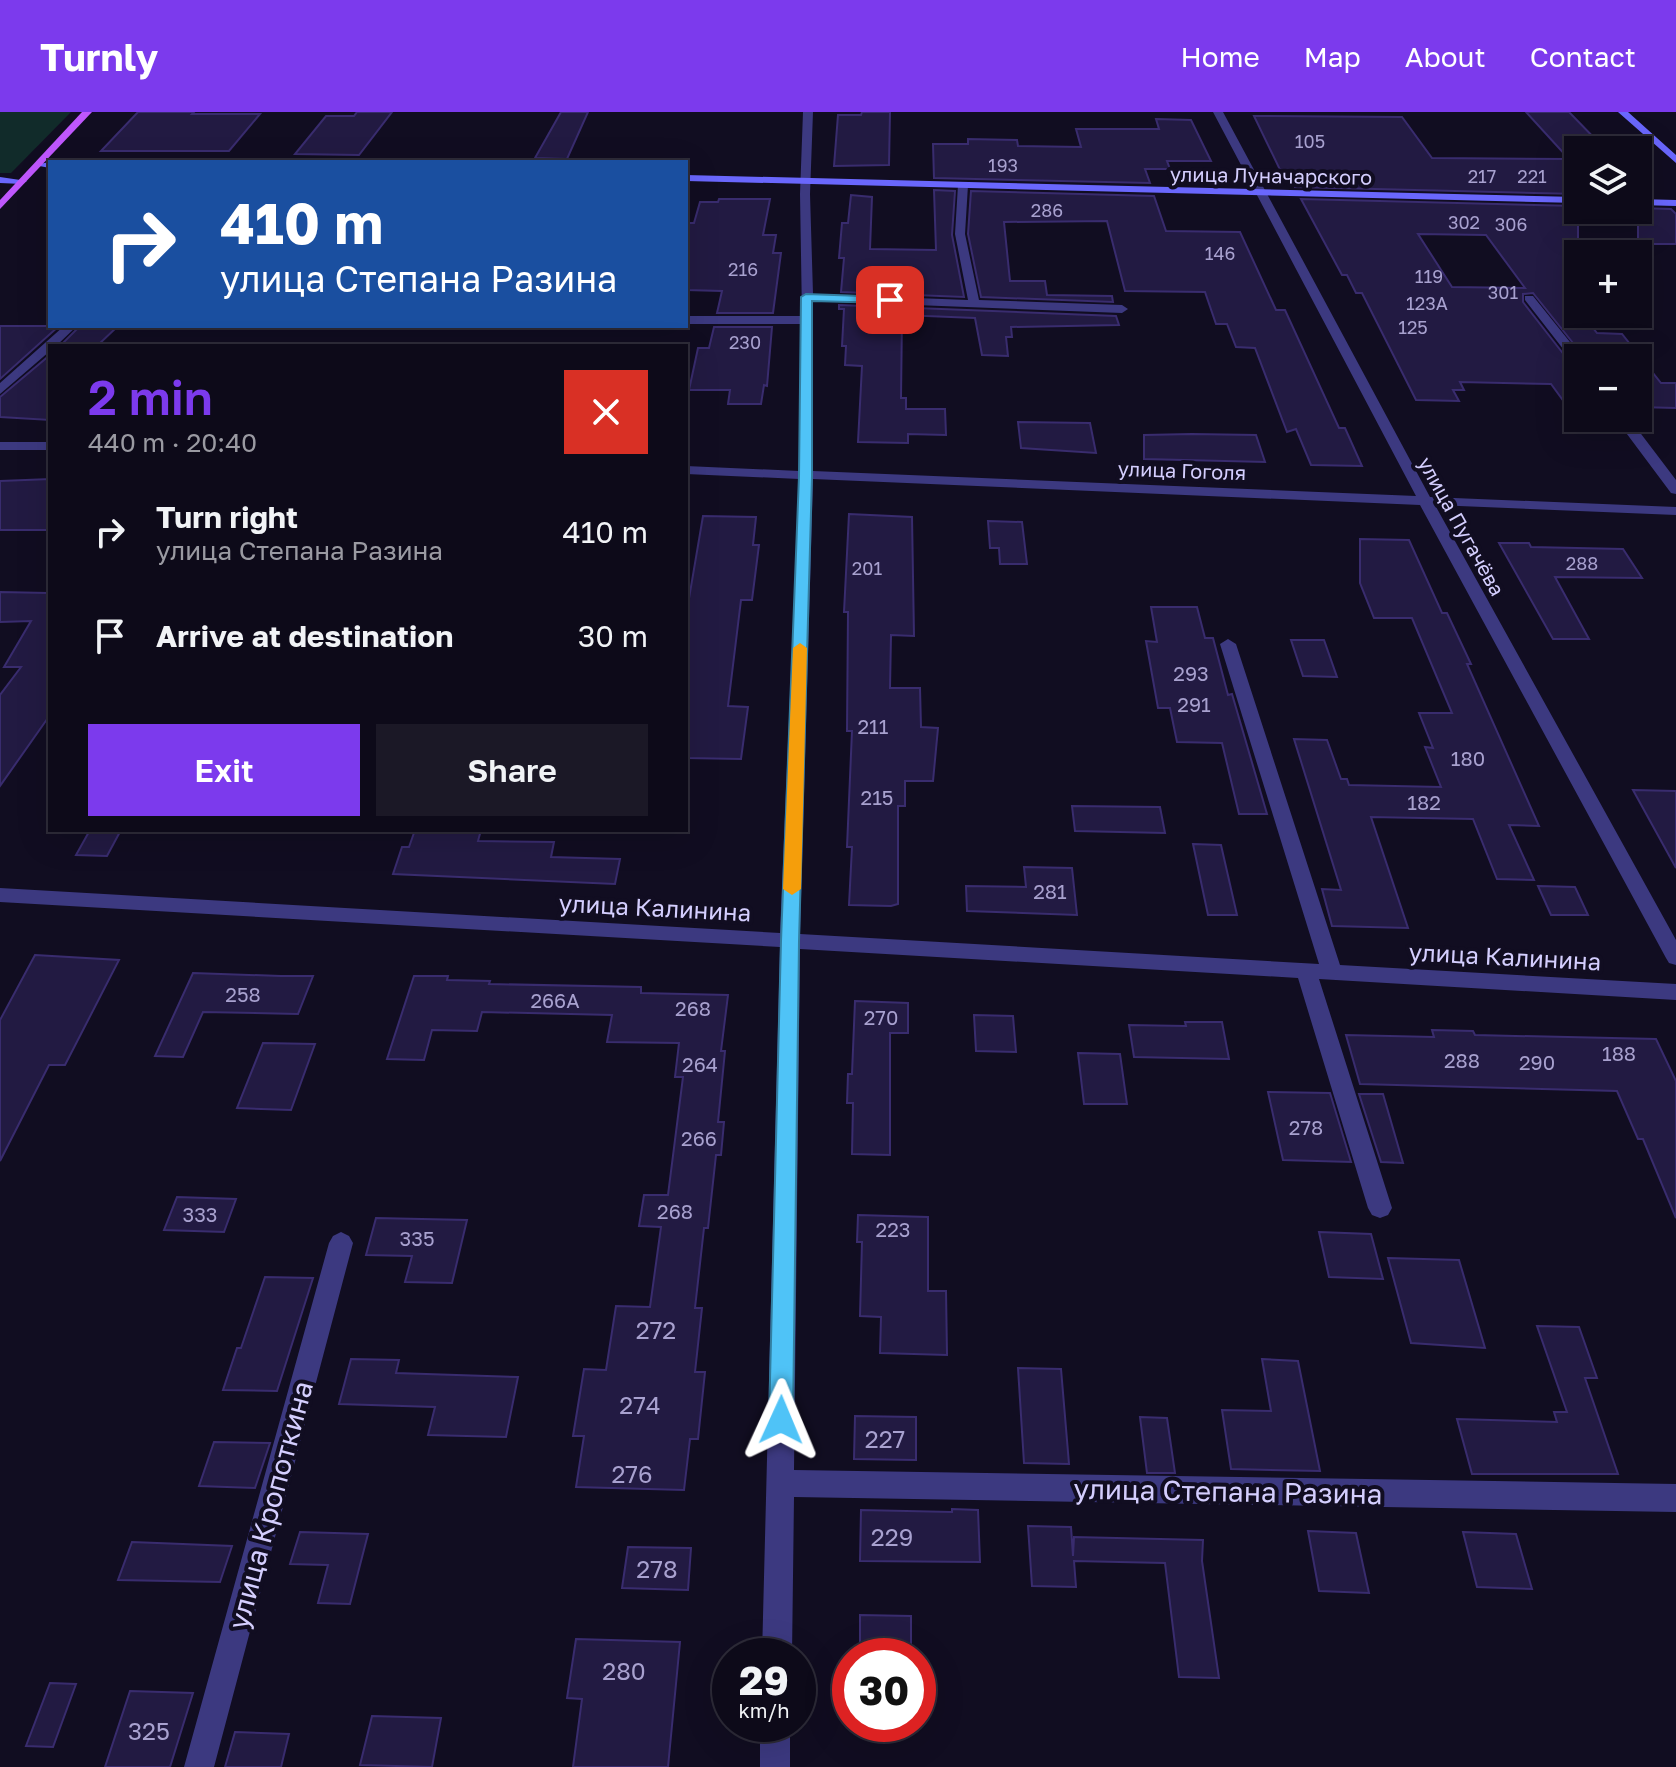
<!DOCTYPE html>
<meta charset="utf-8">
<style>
:root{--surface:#0d0a19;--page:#1b1826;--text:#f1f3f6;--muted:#9a9aa2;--line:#2d2b38;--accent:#7c3aed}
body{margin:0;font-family:"Golos Text",sans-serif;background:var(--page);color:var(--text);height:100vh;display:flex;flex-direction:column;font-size:30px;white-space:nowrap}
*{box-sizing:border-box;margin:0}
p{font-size:26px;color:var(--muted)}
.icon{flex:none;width:44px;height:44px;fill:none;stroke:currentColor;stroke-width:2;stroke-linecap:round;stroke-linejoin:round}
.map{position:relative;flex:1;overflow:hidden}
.details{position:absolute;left:48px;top:232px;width:640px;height:488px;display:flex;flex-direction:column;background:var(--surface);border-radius:0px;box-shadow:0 8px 32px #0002,0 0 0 2px var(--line)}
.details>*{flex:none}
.guide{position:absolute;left:48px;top:48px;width:640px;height:168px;border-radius:0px;box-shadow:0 8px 32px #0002,0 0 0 2px var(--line);background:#1a4fa0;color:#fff;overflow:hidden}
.fabs{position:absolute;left:1564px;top:24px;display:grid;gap:16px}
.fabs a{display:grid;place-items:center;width:88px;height:88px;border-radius:0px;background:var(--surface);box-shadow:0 8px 32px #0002,0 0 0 2px var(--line);font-size:40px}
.speed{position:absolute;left:712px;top:1526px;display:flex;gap:16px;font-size:40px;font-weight:700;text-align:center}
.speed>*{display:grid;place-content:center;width:104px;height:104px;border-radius:50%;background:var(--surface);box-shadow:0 8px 32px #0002,0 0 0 2px var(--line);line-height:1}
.speed small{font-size:20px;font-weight:400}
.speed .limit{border:12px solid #d22;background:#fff;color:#111}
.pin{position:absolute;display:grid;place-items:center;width:68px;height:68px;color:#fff;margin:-34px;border-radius:16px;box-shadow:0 4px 12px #0006}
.me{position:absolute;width:88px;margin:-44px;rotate:1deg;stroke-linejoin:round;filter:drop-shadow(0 0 6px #0008)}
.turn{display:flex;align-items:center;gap:28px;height:168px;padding:0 40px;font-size:36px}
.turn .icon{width:104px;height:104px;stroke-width:2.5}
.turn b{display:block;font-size:56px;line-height:68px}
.round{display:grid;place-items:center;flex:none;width:84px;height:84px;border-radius:0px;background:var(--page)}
.head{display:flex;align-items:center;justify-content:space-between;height:136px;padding:0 40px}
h1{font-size:48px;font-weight:600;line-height:60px;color:var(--accent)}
.button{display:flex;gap:16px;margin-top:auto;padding:16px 40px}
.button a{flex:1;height:92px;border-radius:0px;background:var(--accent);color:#fff;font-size:32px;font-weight:600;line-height:92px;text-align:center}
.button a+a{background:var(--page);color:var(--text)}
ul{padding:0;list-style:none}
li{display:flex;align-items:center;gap:24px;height:104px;padding:0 40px}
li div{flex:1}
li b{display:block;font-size:30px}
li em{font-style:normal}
header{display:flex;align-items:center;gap:48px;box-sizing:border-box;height:112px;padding:0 40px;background:var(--accent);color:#fff}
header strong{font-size:38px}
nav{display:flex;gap:44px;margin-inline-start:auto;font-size:28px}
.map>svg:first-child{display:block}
</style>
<header>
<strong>Turnly</strong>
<nav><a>Home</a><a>Map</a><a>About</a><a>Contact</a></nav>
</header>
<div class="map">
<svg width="1676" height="1655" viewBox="0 0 1676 1655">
<rect width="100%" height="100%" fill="#110d21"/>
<path fill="#112b2a" d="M0 0H71L11 61H0Z"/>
<path fill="#221a42" stroke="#392c6e" stroke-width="2" fill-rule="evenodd" d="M138 0H194L192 2H260L229 39H101Z
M357 0H392L359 43 295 42 326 4H354Z
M561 0H588L567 47 535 46Z
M862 0H890L889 53 834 54 838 3H861Z
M1526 0H1569L1605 37H1578V82L1295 75 1290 66H1284L1254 4 1402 5 1432 46 1569 47Z
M1156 7 1191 8 1211 49H1167L1170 57H1145L1150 71 934 66 933 32H968V27L1017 28 1018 34 1081 35 1076 17H1159Z
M934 78 955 79 952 123 964 185 841 180 844 146H839L842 111H848L851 83 872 85 870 137 936 138Z
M971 79 1154 84 1166 119 1240 120 1276 198H1285L1339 316H1345L1362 354 1311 353 1296 317 1287 320 1255 236 1236 235 1227 212H1216L1205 180 1125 179 1107 109 1004 110 1010 169H1045L1047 183 1112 184 1113 190 981 185 968 122Z
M719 87H770L763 123H776L773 141H781L773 201H717L722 179 686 178V111H694L700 90H718Z
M1301 87 1578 94V131H1564L1578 148V202H1582L1597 221 1622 222 1661 271H1676V296L1638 295V246H1585L1533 181 1523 182V190L1572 253 1578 255V309L1551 272 1460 270 1464 278H1453L1459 289 1416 288 1362 181H1356L1347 163H1342ZM1418 122 1486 123 1525 176 1452 175Z
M1638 96 1671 97 1676 102V132H1638Z
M839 193 1116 204 1119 213 1011 215 1012 225H1006L1008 244 982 243 975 206 902 203 901 286H906V297H945L946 323 908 322V331L858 330 862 254 845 253 846 234H842L844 197H839Z
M0 214H59L0 267Z
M80 214H118L97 234H60Z
M714 215H772L767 274 764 273 761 292H728L730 278H689L698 236H709Z
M50 243V308L0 305V285Z
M1018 310 1090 311 1096 341 1021 336Z
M1192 322 1256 323 1265 350 1144 347V323Z
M50 367V418H0V369Z
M849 402 912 405 914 524 891 523 890 576H920L921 615 938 616 933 669H905V694H898V792L891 794 849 793 852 735H847L852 619H847L848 500H844Z
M703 404 756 405 753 433H759L752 488H741L728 594 748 595 741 647 686 646V504Z
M988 409 1022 410 1027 452H1000L999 436H990Z
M1360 427 1409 428 1442 501H1447L1471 552H1467L1539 714 1509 713 1534 768 1497 767 1473 707 1371 705 1408 816 1332 814 1322 777 1341 778 1294 627 1327 628 1341 667H1347L1349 673 1441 675 1425 635 1433 636 1419 601H1452L1412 506H1374L1360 471Z
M1499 431H1529L1531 435 1623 437 1642 466 1555 465 1589 527H1553Z
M50 477V603L0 674V583L21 555H4L31 509 0 510V480L48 481Z
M1151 495H1197L1205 526H1213L1228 583 1232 582 1267 702H1239L1222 631 1177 630 1170 596H1158L1146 529 1157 530Z
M1291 528H1324L1337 565 1303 564Z
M1633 678 1676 679V756Z
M1072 694 1160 695 1165 721 1075 719Z
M90 718H121L107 744 76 743Z
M415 718H481L478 729 554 730 551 745 620 747 615 772 393 762 402 735H409Z
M1193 732 1221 733 1237 803H1208Z
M1024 755 1072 756 1077 803 967 799 966 774 1026 775Z
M1538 774 1575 775 1588 803H1551Z
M35 843 119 848 65 953H49L0 1049V908Z
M193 861 281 864H313L298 902 203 900 183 945 155 944Z
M414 864H448L447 868 490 869 489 872 641 875V881L728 883 721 939H725L718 1010H724L721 1043H716L708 1116H704L695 1196H702L695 1260H705L698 1327H690L684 1378 576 1375 584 1324H573L584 1257 606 1258 616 1194 650 1195 661 1115 639 1114 644 1083H668L683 965H675L679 931 607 930 612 903 482 900 477 919 432 918 424 948 387 947Z
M855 889 908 891V921H890V1043L852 1042 853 991H847L848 962H852Z
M974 903 1013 904 1016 940 976 939Z
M1185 910H1222L1229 947 1134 945 1129 913 1186 914Z
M1432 918 1473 919 1475 923 1656 927 1676 969V1106L1643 1027H1638L1617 979 1360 972 1346 923 1434 925Z
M263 931 315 932 291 998 237 996Z
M1078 941 1120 942 1127 992H1084Z
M1268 980 1330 981 1351 1050 1283 1048Z
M1359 982H1383L1403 1051 1381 1050Z
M177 1085 236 1087 224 1120 164 1118Z
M858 1103 928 1105V1179H946L947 1243 880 1241 881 1205 860 1204 862 1130H857Z
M376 1106 467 1108 452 1171 405 1170 412 1144 366 1143Z
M1319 1120 1371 1122 1383 1167 1329 1165Z
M1388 1146 1459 1148 1485 1236 1411 1231Z
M265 1165 313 1166 277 1279 223 1278 237 1236H241Z
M1537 1214 1579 1215 1597 1266H1585L1618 1362H1472L1457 1307 1557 1310 1554 1300H1567Z
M351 1247 399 1248 396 1261 518 1265 506 1325 428 1323 435 1295 339 1292Z
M1262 1247 1298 1249 1320 1359 1231 1357 1222 1298 1271 1299Z
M1018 1256 1061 1257 1069 1352 1024 1351Z
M855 1304 916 1305V1348L854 1347Z
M1140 1305 1167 1306 1175 1361H1147Z
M214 1330 270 1331 255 1376 199 1374Z
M952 1397 978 1398 980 1450 860 1449 861 1398 952 1400Z
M1028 1414 1071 1415 1073 1444 1074 1425 1203 1428 1202 1449 1219 1566 1179 1565 1165 1451 1074 1449 1076 1475 1032 1474Z
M1308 1419 1356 1421 1369 1481 1319 1479Z
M300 1420 368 1422 350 1492 318 1491 328 1453 290 1452Z
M1463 1420 1516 1422 1532 1477 1477 1475Z
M132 1430 232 1434 220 1470 118 1468Z
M628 1435 691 1436 688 1478 622 1476Z
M860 1503 911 1504V1541L860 1539Z
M576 1527 680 1530 668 1655H573L582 1587 567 1586Z
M50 1571 76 1572 53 1635 26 1634Z
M130 1579 193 1581 170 1655H105Z
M372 1604 441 1606 432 1655 360 1653Z
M235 1620 289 1622 281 1655H225Z"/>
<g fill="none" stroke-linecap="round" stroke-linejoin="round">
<path fill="#3c3980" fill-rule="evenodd" d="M803 0H813L810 82 813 182 968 188 955 122 958 73 963 70 968 73 965 122 979 188 1122 193 1128 197 1122 201 813 189V359L1416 384 1213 0H1223L1430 385 1676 395V403L1435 393 1676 828V853L1669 851 1666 846 1420 393 813 367 800 822 1319 852 1220 532 1228 527 1236 532 1340 853 1676 872V888L1319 867 1392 1096 1388 1103 1380 1106 1372 1103 1368 1096 1298 866 800 837 794 1358 1676 1372V1400L794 1385 792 1544H762L780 835 0 790V776L780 821 799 367 686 362V354L799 359 802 212H686V204H802L800 82Z
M1525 184H1533L1582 245 1578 246V252L1574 251 1525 188Z
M64 214H77L56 234H50V239L0 282V271Z
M1615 306H1629L1676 368V382L1671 381Z
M0 330H50V338H0Z
M341 1120 349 1124 353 1131 214 1655H184L329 1131 333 1124Z
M760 1612H790V1655H760Z"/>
<path fill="#6a67fd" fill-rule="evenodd" d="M1618 0H1628L1676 43V51Z
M50 50V56L34 53Z
M686 63 1578 85V91L686 69Z
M0 65 27 69 22 72 0 71Z
M1638 87 1676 88V94L1638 93Z"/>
<path fill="#bf57fd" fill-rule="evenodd" d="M82 0H92L0 97V88Z"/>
</g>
<path fill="#4fc3f7" stroke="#337fa1" stroke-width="2" d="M806 182 890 185 895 188 890 191 812 189V364L799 829 793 1308 790 1316 781 1319 773 1316 769 1308 781 829 799 364 801 185Z"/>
<path fill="#f59e0b" d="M800 531 807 536 801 777 792 783 783 777 793 536Z"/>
<g text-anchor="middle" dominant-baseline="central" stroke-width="8" stroke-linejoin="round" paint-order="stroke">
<g font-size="18" fill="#a8a1cf">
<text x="1310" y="29">105</text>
<text x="1003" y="53">193</text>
<text x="1482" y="64">217</text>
<text x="1532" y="64">221</text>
<text x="1047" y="98">286</text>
<text x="1464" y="110">302</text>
<text x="1511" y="112">306</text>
<text x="1220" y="141">146</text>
<text x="743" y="157">216</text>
<text x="1429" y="164">119</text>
<text x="1503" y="180">301</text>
<text x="1427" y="191">123А</text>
<text x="1413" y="215">125</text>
<text x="745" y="230">230</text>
<text x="1582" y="451">288</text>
<text x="867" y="456">201</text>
</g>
<g font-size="20" fill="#d4cefe" stroke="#110d21">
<text transform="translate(1271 63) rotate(1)">улица Луначарского</text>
<text transform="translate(1182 358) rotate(2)">улица Гоголя</text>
<text transform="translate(1462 414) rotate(61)">улица Пугачёва</text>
</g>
<g font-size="20" fill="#a8a1cf">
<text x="1191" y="561">293</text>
<text x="1194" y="592">291</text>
<text x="873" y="614">211</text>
<text x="1468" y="646">180</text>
<text x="877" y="685">215</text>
<text x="1424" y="690">182</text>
<text x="1050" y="779">281</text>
<text x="243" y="882">258</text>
<text x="555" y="888">266А</text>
<text x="693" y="896">268</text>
<text x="881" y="905">270</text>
<text x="1619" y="941">188</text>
<text x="1462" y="948">288</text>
<text x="1537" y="950">290</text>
<text x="700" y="952">264</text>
<text x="1306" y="1015">278</text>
<text x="699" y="1026">266</text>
<text x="675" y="1099">268</text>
<text x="200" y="1102">333</text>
<text x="893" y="1117">223</text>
<text x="417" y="1126">335</text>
</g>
<g font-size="24" fill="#d4cefe" stroke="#110d21">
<text transform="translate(655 795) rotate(3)">улица Калинина</text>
<text transform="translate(1505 844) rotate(3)">улица Калинина</text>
</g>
<g font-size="24" fill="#a8a1cf">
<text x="656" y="1217">272</text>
<text x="640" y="1292">274</text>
<text x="885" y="1326">227</text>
<text x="632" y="1361">276</text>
<text x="892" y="1424">229</text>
<text x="657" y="1456">278</text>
<text x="624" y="1558">280</text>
<text x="149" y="1618">325</text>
</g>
<g font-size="28" fill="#d4cefe" stroke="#110d21">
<text transform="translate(1228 1379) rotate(1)">улица Степана Разина</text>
<text transform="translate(270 1393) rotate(-75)">улица Кропоткина</text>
</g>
</g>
</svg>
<div class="fabs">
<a><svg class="icon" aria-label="layers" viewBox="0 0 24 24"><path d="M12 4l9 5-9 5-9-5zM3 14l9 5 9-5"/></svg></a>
<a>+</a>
<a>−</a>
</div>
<div class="speed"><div>29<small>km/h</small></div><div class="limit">30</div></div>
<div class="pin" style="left:890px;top:188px;background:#d93025"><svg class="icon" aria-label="arrive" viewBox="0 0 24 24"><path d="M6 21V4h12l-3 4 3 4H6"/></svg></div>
<svg class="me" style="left:781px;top:1308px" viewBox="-20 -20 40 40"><path d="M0-17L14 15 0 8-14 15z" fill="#4fc3f7" stroke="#fff" stroke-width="4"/></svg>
<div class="guide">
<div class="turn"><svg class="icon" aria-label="right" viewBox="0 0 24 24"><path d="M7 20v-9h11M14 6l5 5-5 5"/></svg><div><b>410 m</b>улица Степана Разина</div></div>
</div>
<section class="details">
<div class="head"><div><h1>2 min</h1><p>440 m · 20:40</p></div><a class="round" style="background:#d93025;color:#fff"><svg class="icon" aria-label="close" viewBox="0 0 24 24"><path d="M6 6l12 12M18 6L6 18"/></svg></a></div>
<ul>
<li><svg class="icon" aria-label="right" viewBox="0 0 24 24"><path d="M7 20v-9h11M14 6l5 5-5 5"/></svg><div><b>Turn right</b><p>улица Степана Разина</p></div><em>410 m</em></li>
<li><svg class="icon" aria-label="arrive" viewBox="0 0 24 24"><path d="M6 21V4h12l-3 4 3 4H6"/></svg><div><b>Arrive at destination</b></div><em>30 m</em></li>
</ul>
<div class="button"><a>Exit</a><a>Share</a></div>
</section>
</div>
